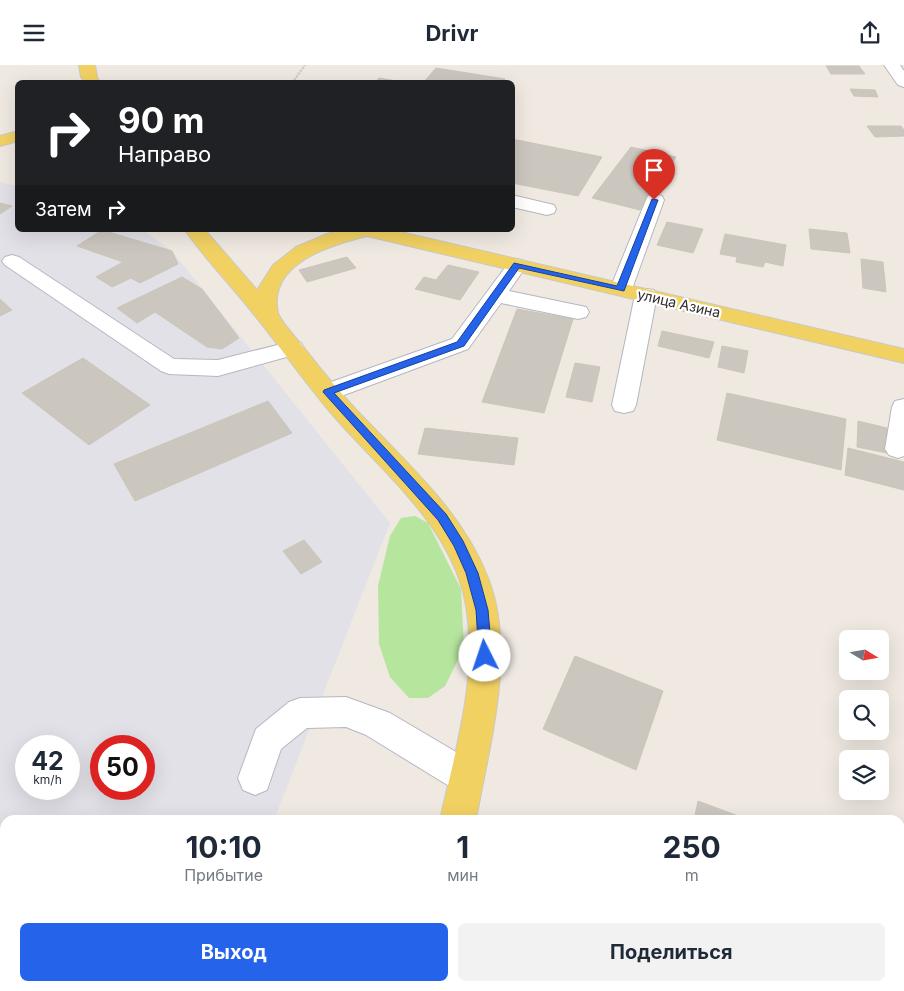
<!DOCTYPE html>
<html lang="ru">
<meta charset="utf-8">
<style>
:root{--surface:#fff;--page:#f2f2f3;--text:#1f2937;--muted:#747a83;--accent:#2563eb}
body{margin:0;font-family:Inter,sans-serif;background:var(--page);color:var(--text);height:100vh;display:flex;flex-direction:column;font-size:19px;white-space:nowrap}
*{box-sizing:border-box;margin:0}
p{font-size:16px;color:var(--muted)}
.icon{flex:none;width:28px;height:28px;fill:none;stroke:currentColor;stroke-width:2;stroke-linecap:round;stroke-linejoin:round}
.map{position:relative;flex:1;overflow:hidden}
.drawer{position:absolute;left:0px;top:750px;width:905px;height:176px;display:flex;flex-direction:column;background:var(--surface);border-radius:15px 15px 0 0;box-shadow:0 5px 20px #0002}
.drawer>*{flex:none}
.top-card{position:absolute;left:15px;top:15px;width:500px;height:152px;border-radius:8px;box-shadow:0 5px 20px #0002;background:#202124;color:#fff;overflow:hidden}
.needle{width:32px;rotate:101deg}
.fabs{position:absolute;left:839px;top:565px;display:grid;gap:10px}
.fabs a{display:grid;place-items:center;width:50px;height:50px;border-radius:8px;background:var(--surface);box-shadow:0 5px 20px #0002;font-size:25px}
.speed{position:absolute;left:15px;top:670px;display:flex;gap:10px;font-size:25px;font-weight:700;text-align:center}
.speed>*{display:grid;place-content:center;width:65px;height:65px;border-radius:50%;background:var(--surface);box-shadow:0 5px 20px #0002;line-height:1}
.speed small{font-size:12px;font-weight:400}
.speed .limit{border:8px solid #d22;background:#fff;color:#111}
.pin{position:absolute;display:grid;place-items:center;width:42px;height:42px;color:#fff;margin:-51px -21px;border-radius:50% 50% 50% 0;rotate:-45deg;box-shadow:0 0 5px #0007}
.pin .icon{rotate:45deg}
.me{position:absolute;width:55px;margin:-28px;rotate:356deg;stroke-linejoin:round;filter:drop-shadow(0 0 4px #0008)}
.turn{display:flex;align-items:center;gap:18px;height:105px;padding:0 20px;font-size:22px}
.turn .icon{width:65px;height:65px;stroke-width:2.5}
.turn b{display:block;font-size:35px;line-height:42px}
.then{display:flex;align-items:center;height:48px;padding:0 20px;background:#0003;gap:10px;font-size:19px}
.eta{display:flex;justify-content:space-evenly;align-items:center;height:85px;text-align:center}
.eta b{font-size:30px;font-weight:700;line-height:35px}
.cta{display:flex;gap:10px;margin-top:auto;padding:10px 20px}
.cta a{flex:1;height:58px;border-radius:8px;background:var(--accent);color:#fff;font-size:20px;font-weight:700;line-height:58px;text-align:center}
.cta a+a{background:var(--page);color:var(--text)}
header{display:flex;justify-content:space-between;align-items:center;height:65px;padding:0 20px;background:var(--surface);font-size:22px;font-weight:700}
.map>svg:first-child{display:block}
</style>
<header><svg class="icon" aria-label="menu" viewBox="0 0 24 24"><path d="M4 6h16M4 12h16M4 18h16"/></svg>Drivr<svg class="icon" aria-label="share" viewBox="0 0 24 24"><path d="M12 15V3M7 8l5-5 5 5M5 13v7h14v-7"/></svg></header>
<div class="map">
<svg width="904" height="926" viewBox="0 0 904 926">
<rect width="100%" height="100%" fill="#efe9e1"/>
<path fill="#e3e1e8" fill-rule="evenodd" d="M0 117 17 121 18 165H143L172 186 390 458 274 755H5V921H209L207 926H0ZM26 681H69V724H26ZM101 681H144V724H101Z"/>
<path fill="#b6e59e" d="M415 451 428 458 461 524 464 583 445 621 428 633H409L390 612 379 579 378 521 390 471 401 453Z"/>
<path fill="#cbc7bf" stroke="#cbc5ba" d="M826 1H859L865 9H831Z
M436 3 505 14 502 18H423Z
M379 13 409 18H374Z
M850 24 875 25 878 32 854 31Z
M867 61H901L904 65V71L875 72Z
M512 74 602 92 578 131 512 118Z
M631 82 676 92 640 145 592 133Z
M0 138 12 141 0 149Z
M667 157 703 164 693 188 657 180Z
M809 164 847 168 850 188 811 184Z
M102 165 172 186 178 199 140 218 131 213 112 222 96 212 123 197 77 181Z
M725 169 786 180 783 201 765 197 763 202 736 197 737 192 720 189Z
M347 192 356 203 307 217 299 205Z
M861 194 883 197 886 227 863 223Z
M448 200 479 207 460 235 415 224 424 212 436 215Z
M182 212 202 224 239 273 222 284 207 282 155 247 137 258 117 243Z
M0 234 12 245 0 251Z
M517 244 573 254 544 348 482 337Z
M662 266 714 277 709 293 658 281Z
M722 281 748 286 744 308 718 302Z
M83 293 150 340 89 380 22 328Z
M575 298 600 302 592 337 566 332Z
M727 328 846 354 841 405 717 375Z
M268 336 292 368 135 436 114 399Z
M858 356 887 363V388L857 382Z
M425 363 518 373 514 400 418 389Z
M848 383 904 397V425L845 410Z
M304 475 322 497 301 509 283 486Z
M575 591 663 626 636 705 543 664Z
M698 736 749 755H694Z"/>
<g fill="none" stroke-linecap="round" stroke-linejoin="round">
<defs>
<path id="minor" d="M884 0H900L904 6V22L898 20Z
M655 129 662 131 664 135 632 224 628 228 621 230 614 228 610 224 646 135 648 131Z
M512 130 554 140 556 144 554 148 547 150 512 142Z
M12 190 19 192 174 294 218 295 293 276 301 278 304 283 301 288 218 311 169 309 161 306 5 200 2 196 5 192Z
M517 194 524 196 527 200 509 226 586 242 589 247 586 252 578 254 501 238 468 284 336 333 328 335 320 333 316 327 320 321 452 274 510 196Z
M646 224 654 225 657 230 636 340 633 346 624 348 615 346 612 340 635 230 638 225Z
M904 334V391L898 393 889 390 885 384 892 342 895 336Z
M346 632 390 648 478 700 483 712 478 724 466 728 454 724 366 670 346 662 307 663 281 684 267 725 255 730 243 725 238 713 256 664 289 637 300 633Z"/>
<path id="major" d="M79 0H95L97 12 100 18H85L81 12Z
M18 66V76L0 81V71Z
M185 165H205L257 225 273 200 296 182 327 169 343 165H392L904 284V298L367 171C331 180 267 198 278 248 280 256 299 276 305 284 326 311 348 337 372 361 417 408 464 451 488 513 517 586 489 680 476 755H440C455 687 477 616 467 547 456 463 382 408 331 348 303 315 279 280 252 247 230 219 205 194 185 165Z
M404 921H444L443 926H403Z"/>
</defs>
<use href="#minor" stroke="#b4b7c1" stroke-width="2"/>
<use href="#major" stroke="#c9c9c9" stroke-width="2"/>
<path stroke="#c9c9c9" stroke-width="2" stroke-dasharray="2.5 1" stroke-linecap="butt" d="M292 18 305 0"/>
<use href="#minor" fill="#fff" fill-rule="evenodd"/>
<use href="#major" fill="#f2d163" fill-rule="evenodd"/>
</g>
<path fill="#2563eb" stroke="#184099" d="M652 134 658 135 624 226 519 203 464 281 334 328 446 449 463 476 478 508 488 545 492 591 490 595 485 597 481 595 479 591 476 545 466 508 454 481 438 455 323 327 324 325 457 277 514 198 617 221Z"/>
<g text-anchor="middle" dominant-baseline="central" stroke-width="4.5" stroke-linejoin="round" paint-order="stroke">
<g font-size="14" fill="#2e2e2e" stroke="#fff">
<text transform="translate(679 238) rotate(13)">улица Азина</text>
</g>
</g>
</svg>
<div class="fabs">
<a><svg class="needle" viewBox="-14 -14 28 28"><path d="M0-13l5 13h-10z" fill="#e53935"/><path d="M0 13l5-13h-10z" fill="#747a83"/></svg></a>
<a><svg class="icon" aria-label="search" viewBox="0 0 24 24"><circle cx="10" cy="10" r="6"/><path d="M15 15l6 6"/></svg></a>
<a><svg class="icon" aria-label="layers" viewBox="0 0 24 24"><path d="M12 4l9 5-9 5-9-5zM3 14l9 5 9-5"/></svg></a>
</div>
<div class="speed"><div>42<small>km/h</small></div><div class="limit">50</div></div>
<div class="pin" style="left:654px;top:135px;background:#d93025"><svg class="icon" aria-label="arrive" viewBox="0 0 24 24"><path d="M6 21V4h12l-3 4 3 4H6"/></svg></div>
<svg class="me" style="left:485px;top:591px" viewBox="-20 -20 40 40"><circle r="19" fill="#fff"/><path d="M0-13L10 11 0 6-10 11z" fill="#2563eb"/></svg>
<div class="top-card">
<div class="turn"><svg class="icon" aria-label="right" viewBox="0 0 24 24"><path d="M7 20v-9h11M14 6l5 5-5 5"/></svg><div><b>90 m</b>Направо</div></div>
<div class="then">Затем<svg class="icon" aria-label="right" viewBox="0 0 24 24"><path d="M7 20v-9h11M14 6l5 5-5 5"/></svg></div>
</div>
<section class="drawer">
<div class="eta">
<div><b>10:10</b><p>Прибытие</p></div>
<div><b>1</b><p>мин</p></div>
<div><b>250</b><p>m</p></div>
</div>
<div class="cta"><a>Выход</a><a>Поделиться</a></div>
</section>
</div>
